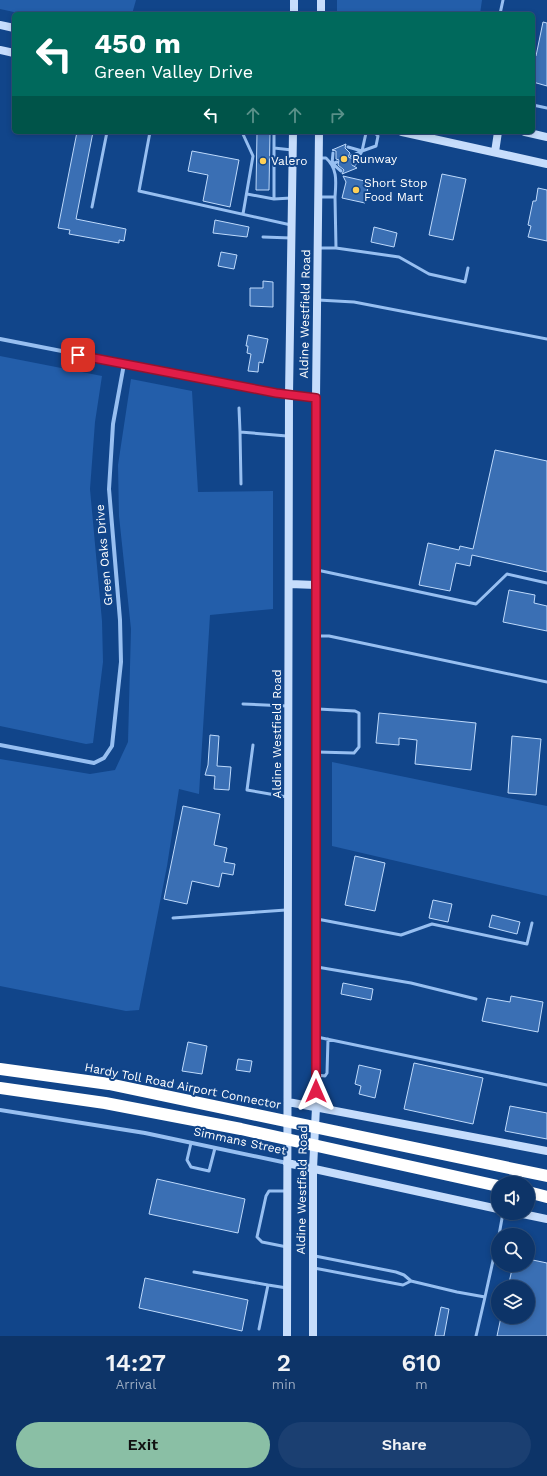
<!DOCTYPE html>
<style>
:root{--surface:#0d3468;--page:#1b3f71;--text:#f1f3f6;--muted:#9aaac0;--line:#2d4f7c;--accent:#8abfa5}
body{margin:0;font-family:"Work Sans",sans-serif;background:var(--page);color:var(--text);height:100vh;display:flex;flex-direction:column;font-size:15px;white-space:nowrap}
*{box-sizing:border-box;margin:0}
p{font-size:13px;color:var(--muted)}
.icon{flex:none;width:22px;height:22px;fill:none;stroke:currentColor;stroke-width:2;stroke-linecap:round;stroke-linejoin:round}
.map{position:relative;height:1336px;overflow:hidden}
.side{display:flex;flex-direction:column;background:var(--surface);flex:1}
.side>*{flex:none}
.guide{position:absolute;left:12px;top:12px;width:523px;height:122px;border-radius:6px;box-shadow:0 2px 6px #0003,0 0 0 1px var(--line);background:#00695c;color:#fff;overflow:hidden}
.buttons{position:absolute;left:491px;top:1176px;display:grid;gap:8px}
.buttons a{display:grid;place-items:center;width:44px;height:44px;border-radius:50%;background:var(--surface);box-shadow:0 2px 6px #0003,0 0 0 1px var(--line);font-size:20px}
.pin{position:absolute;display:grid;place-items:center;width:34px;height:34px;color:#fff;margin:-17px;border-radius:8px;box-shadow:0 2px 6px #0006}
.me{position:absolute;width:44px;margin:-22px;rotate:0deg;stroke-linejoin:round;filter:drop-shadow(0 0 3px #0008)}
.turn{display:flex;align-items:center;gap:14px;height:84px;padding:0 16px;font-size:18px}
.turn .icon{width:52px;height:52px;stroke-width:2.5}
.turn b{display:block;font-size:28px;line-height:34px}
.lanes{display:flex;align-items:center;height:38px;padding:0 16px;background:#0003;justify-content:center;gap:20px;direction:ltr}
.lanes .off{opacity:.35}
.eta{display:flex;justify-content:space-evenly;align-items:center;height:68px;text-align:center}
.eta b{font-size:24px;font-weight:600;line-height:28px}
.primary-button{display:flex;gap:8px;margin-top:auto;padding:8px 16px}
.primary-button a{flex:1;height:46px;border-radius:24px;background:var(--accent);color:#111;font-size:16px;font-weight:600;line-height:46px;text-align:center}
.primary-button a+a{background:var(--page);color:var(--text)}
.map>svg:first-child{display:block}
</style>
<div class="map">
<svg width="547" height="1336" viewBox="0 0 547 1336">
<rect width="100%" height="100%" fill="#11458a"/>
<path fill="#235eaa" d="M0 0H136L132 14H23L0 9Z
M337 0H482L480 14 337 13Z
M0 356 102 376 95 422 90 489 102 621 103 662 93 743 86 744 0 726Z
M131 379 192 391 198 492 273 491V609L210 615 199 794 179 789 167 866 139 1010 126 1011 0 986V759L90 774 115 770 128 742 131 629 119 516 118 465Z
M332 762 547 806V896L332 846Z"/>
<path fill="#3a6fb4" stroke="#bedafc" d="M543 22 547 23V86L533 82V55L536 56Z
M77 132H93L76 219 126 229 124 241 119 240V243L69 234 70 230 58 228Z
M257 132H270L269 190H256Z
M346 144 345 148 350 153 348 157 353 159 352 165 357 168 342 174 344 170 338 165 339 160 336 159V151L332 150Z
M192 151 239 160 230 207 203 201 208 175 188 171Z
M442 174 466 179 453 240 429 235Z
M343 176 369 182 365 203 342 198 346 182Z
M538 188 547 190V241L528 237 531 226 528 225 533 201H536Z
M215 220 249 227 247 237 213 233Z
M374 227 397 233 394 247 371 242Z
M221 252 237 255 234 269 218 266Z
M263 281 273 282V307L250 306V288H263Z
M248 335 268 339 263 363 259 362 258 372 248 371 251 354 247 353 248 346H246Z
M495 450 547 461V572L472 555 470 566 456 563 450 591 419 585 428 543 459 550 460 546 473 549Z
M509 590 535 595 534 603 547 606V631L503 622Z
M379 713 476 723 471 770 415 764 417 740 399 738V745L376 743Z
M210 735 219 736 217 766 231 767 229 790 214 789 215 776 205 775 208 765Z
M512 736 541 739 536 795 508 793Z
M183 806 220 814 214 845 227 848 224 862 235 864 233 875 222 873 219 887 192 881 187 904 164 899Z
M355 856 385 863 375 911 345 905Z
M433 900 452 904 448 922 429 918Z
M492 915 520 922 517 934 489 927Z
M343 983 373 989 371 1000 341 994Z
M511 996 543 1002 538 1032 482 1021 487 998 510 1002Z
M188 1042 207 1046 202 1074 182 1071Z
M238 1059 252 1061 250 1072 236 1070Z
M414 1063 483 1078 473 1124 404 1109Z
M359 1065 381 1070 375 1098 359 1094 361 1086 355 1084Z
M510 1106 547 1113V1139L505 1131Z
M157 1179 245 1199 238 1233 149 1214Z
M528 1259 547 1263V1336H497L501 1317H528V1287H508L513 1265H528Z
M145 1278 248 1300 242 1331 139 1308Z
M441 1307 449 1309 444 1336H435Z"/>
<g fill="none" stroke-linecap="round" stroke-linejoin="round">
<path stroke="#97bff1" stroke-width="3" d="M500 14 503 0
M533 105 547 108
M150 132 139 191 291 225
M242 132 253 156 243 214
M348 147 362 151 351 156
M274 148 292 150
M362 151 376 146 378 136 374 132
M333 153 332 164 337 162
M320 158H326C338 169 336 182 335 197
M333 164 341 171
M355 164 362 151 366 133 370 132
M247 194 274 199 291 198
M319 197H335L336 248
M274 199V132
M92 207 107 132
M263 237 291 238
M318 248H336L399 257 429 274 465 282 468 268
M318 300 354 302 547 339
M239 408 240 432
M241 484 240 432 287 436
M317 570 476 604 507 574 547 583
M317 636H329L547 682
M243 704 287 706
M253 745 247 790 287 797
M317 752 354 753 359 747V713L355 711 318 709
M173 918 286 910
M317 919 401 935 432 924 527 944 532 923
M317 967 411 983 476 999
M317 1037 547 1085
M317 1075 325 1076 327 1073 328 1039
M191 1143 187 1160 191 1167 209 1171 215 1148
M286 1191H269L266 1196 257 1237 262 1242 287 1247
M499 1235 503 1213
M314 1268 403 1285 411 1281 404 1275 396 1272 315 1256
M194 1272 268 1285
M411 1281 457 1292 485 1297 498 1238
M259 1329 268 1285 287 1288
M476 1336 485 1297"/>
<path stroke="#97bff1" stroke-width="4" d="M0 339 276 393 316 398
M0 745 94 763 104 758 112 746 121 662 120 620 109 489 113 424 124 364
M0 1110 145 1133 287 1163"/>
<path stroke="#c6ddfc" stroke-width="8" d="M294 14V0
M321 14V0
M0 25 14 28
M0 50 14 53
M402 132 547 164
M525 132 547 137
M495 152 498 132
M290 584 316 585
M288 1102 547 1151
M287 1163 498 1209
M518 1213 547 1219
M287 1336 289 395 293 132
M313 1336V1169L316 1107V398L319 132"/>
<path stroke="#fff" stroke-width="12" d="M0 1069 109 1084 547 1176
M0 1088 105 1103 241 1129 498 1186
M528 1192 547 1197"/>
</g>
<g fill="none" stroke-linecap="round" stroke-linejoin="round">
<defs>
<path id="route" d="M78 355 276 393 316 398V1091"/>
</defs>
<use href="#route" stroke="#92132f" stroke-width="10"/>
<use href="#route" stroke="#e11d48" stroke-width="7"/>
</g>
<g fill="#ffd057" stroke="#11458a" stroke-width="1.5">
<circle cx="344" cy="159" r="4"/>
<circle cx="263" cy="161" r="4"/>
<circle cx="356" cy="190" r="4"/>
</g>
<g text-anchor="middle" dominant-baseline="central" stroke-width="4" stroke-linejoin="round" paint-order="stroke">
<g font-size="12" fill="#fff" stroke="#11458a" text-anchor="start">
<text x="352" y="159">Runway</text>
<text x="271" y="161">Valero</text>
<text x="364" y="183">Short Stop<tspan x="364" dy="14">Food Mart</tspan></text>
</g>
<g font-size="12" fill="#fff" stroke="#11458a">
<text transform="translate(305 314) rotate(-89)">Aldine Westfield Road</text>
<text transform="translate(104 555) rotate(-95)">Green Oaks Drive</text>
<text transform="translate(277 734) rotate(-90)">Aldine Westfield Road</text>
<text transform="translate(183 1086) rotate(11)">Hardy Toll Road Airport Connector</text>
<text transform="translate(240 1141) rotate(12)">Simmans Street</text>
<text transform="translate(302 1190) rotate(-89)">Aldine Westfield Road</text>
</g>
</g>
</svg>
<div class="buttons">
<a><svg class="icon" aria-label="sound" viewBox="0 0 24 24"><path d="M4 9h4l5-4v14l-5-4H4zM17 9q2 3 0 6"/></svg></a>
<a><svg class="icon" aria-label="search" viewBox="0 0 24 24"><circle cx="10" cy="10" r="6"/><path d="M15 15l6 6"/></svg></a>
<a><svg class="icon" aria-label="layers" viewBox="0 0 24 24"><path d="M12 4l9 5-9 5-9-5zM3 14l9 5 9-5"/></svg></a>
</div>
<div class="pin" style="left:78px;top:355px;background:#d93025"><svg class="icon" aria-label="arrive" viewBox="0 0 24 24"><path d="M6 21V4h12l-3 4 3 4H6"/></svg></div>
<svg class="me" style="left:316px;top:1091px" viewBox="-20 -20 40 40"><path d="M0-17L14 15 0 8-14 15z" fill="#e11d48" stroke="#fff" stroke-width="4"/></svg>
<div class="guide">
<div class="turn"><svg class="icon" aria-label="left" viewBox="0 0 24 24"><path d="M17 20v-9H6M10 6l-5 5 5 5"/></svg><div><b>450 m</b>Green Valley Drive</div></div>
<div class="lanes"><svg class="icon" aria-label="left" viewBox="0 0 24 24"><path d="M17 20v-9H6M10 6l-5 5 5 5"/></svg><svg class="icon off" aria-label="ahead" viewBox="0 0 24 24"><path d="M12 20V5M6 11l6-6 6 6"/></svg><svg class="icon off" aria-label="ahead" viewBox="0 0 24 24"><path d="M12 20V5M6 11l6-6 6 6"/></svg><svg class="icon off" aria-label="right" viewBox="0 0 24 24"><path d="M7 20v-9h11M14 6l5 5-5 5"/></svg></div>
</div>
</div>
<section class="side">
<div class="eta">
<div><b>14:27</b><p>Arrival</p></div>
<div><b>2</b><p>min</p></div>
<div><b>610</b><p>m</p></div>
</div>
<div class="primary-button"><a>Exit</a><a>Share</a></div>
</section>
